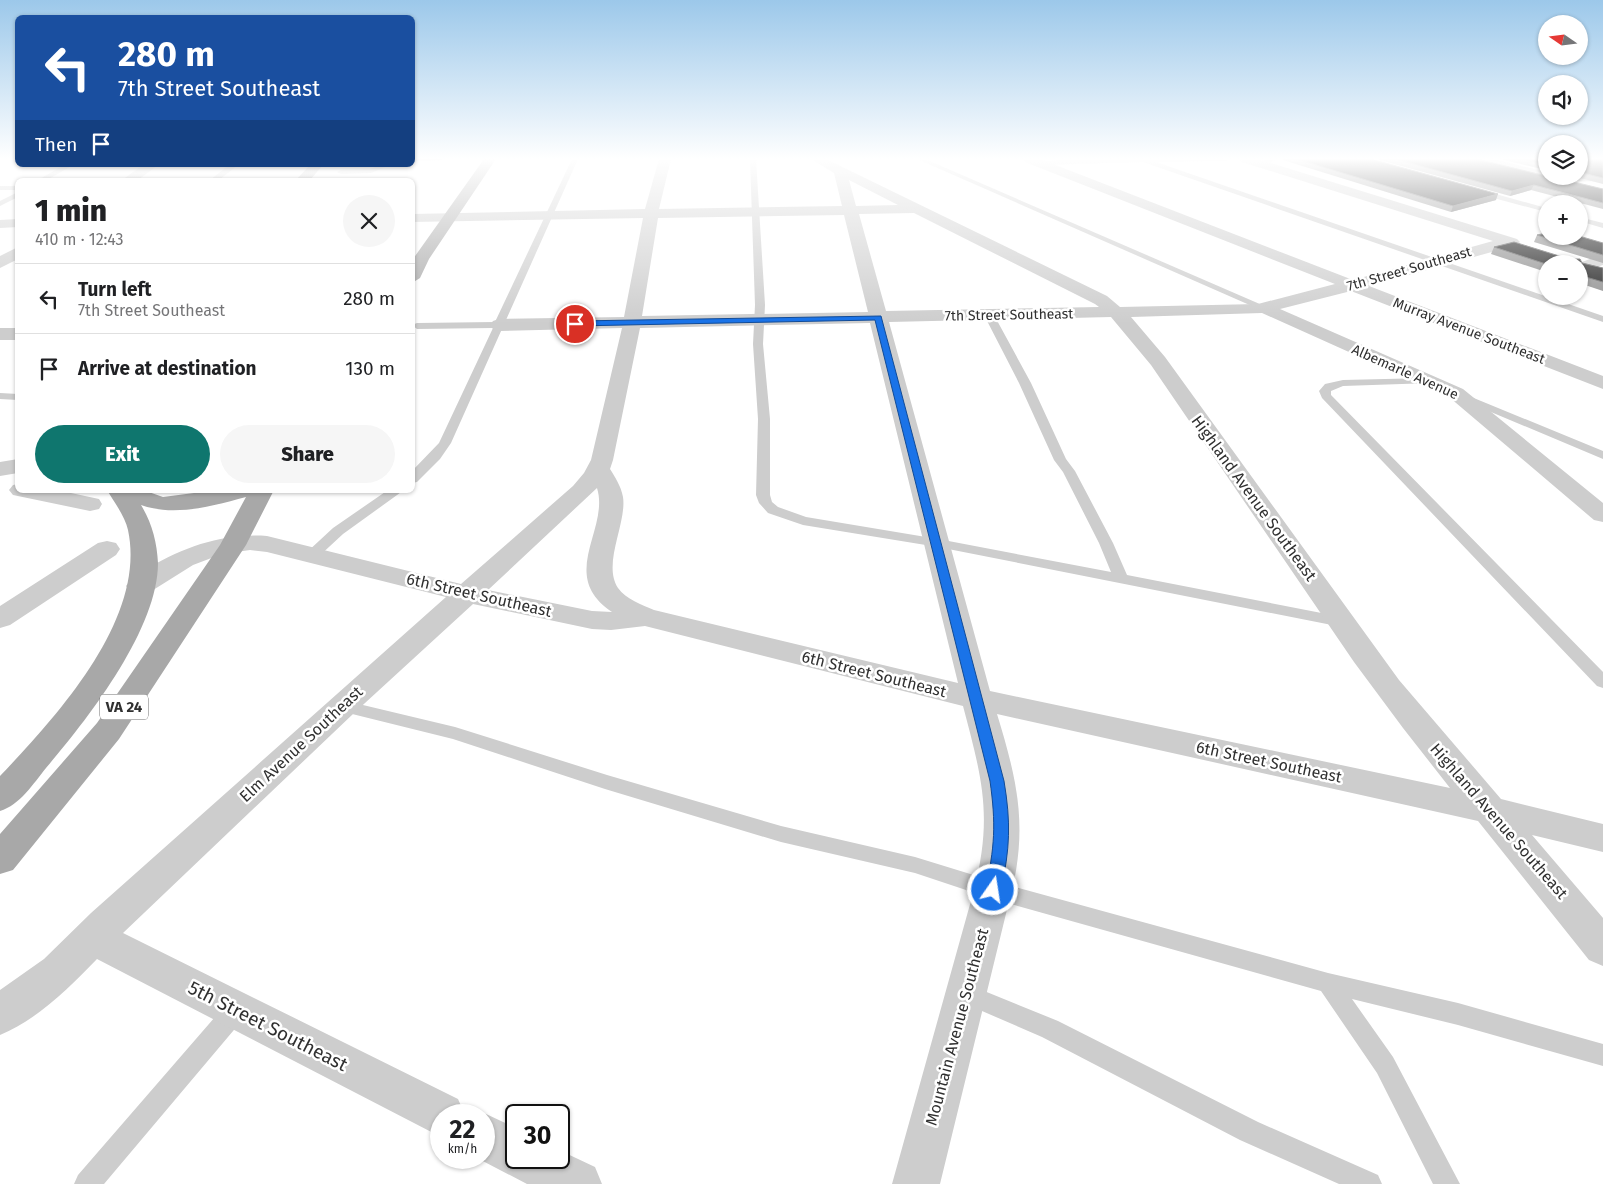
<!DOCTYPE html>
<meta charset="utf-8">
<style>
:root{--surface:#fff;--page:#f6f6f6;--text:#202124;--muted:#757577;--line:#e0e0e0;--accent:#0f766e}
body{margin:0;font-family:"Fira Sans",sans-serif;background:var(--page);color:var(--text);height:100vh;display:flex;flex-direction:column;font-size:19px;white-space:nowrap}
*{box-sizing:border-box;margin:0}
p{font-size:16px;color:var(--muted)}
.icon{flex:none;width:28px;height:28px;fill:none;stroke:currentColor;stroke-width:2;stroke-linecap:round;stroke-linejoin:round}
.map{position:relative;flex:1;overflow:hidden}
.panel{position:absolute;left:15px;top:178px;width:400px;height:315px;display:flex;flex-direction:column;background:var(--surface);border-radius:8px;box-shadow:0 1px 4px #0004}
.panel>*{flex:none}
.hud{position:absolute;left:15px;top:15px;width:400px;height:152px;border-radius:8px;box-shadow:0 1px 4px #0004;background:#1a4fa0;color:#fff;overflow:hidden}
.needle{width:32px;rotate:284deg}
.fabs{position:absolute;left:1538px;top:15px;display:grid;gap:10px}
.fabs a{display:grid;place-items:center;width:50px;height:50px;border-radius:50%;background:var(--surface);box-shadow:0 1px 4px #0004;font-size:25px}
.speed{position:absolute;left:430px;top:1104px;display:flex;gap:10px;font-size:25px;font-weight:700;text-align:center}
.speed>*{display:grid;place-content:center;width:65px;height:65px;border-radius:50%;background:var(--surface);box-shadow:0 1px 4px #0004;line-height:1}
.speed small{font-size:12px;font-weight:400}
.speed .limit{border:2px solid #111;border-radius:8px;background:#fff;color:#111}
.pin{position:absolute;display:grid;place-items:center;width:42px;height:42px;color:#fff;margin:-21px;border:2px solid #fff;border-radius:50%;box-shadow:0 1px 5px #0007}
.me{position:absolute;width:55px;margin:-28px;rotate:13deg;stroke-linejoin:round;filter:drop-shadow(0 0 4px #0008)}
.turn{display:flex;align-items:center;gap:18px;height:105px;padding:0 20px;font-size:22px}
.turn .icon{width:65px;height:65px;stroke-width:2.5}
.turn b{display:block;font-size:35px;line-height:42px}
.then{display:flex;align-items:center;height:48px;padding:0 20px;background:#0003;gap:10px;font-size:19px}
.round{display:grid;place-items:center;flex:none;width:52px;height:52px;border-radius:26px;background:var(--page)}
.headline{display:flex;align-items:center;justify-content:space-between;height:85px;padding:0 20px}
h1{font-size:30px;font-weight:800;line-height:38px}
.cta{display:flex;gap:10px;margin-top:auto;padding:10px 20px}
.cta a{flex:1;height:58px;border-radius:30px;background:var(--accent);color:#fff;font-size:20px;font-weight:800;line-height:58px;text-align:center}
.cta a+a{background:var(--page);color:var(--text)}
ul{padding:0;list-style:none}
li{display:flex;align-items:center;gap:15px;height:70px;padding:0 20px;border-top:1px solid var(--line)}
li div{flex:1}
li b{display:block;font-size:19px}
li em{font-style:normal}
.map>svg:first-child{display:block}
</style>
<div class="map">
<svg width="1603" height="1184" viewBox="0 0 1603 1184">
<rect width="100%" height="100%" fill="#fff"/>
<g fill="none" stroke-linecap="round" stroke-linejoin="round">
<path fill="#cdcdcd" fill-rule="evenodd" d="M572 159H578L451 443 440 459 417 482 412 483V471L439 443 493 328 417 329 412 325 417 323 495 322Z
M750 159H756L765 305 763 344 770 419V495L772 502 778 507 806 517 938 539 1111 572 1099 543 1063 472 1054 460 1019 383 984 315 989 312 994 315 1031 383 1066 459 1075 471 1113 543 1127 575 1342 617 1350 622 1348 626 1342 627 938 547 803 525 768 513 759 503 756 495 758 419 753 344 755 305Z
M917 159H925L1269 308 1261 310Z
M1063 159H1230L1227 161 1156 162 1603 316V322L1143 162 1040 165 1036 163Z
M1269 159H1281L1258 165 1254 163Z
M64 165H73L47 180H38Z
M229 165H238L219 180H210Z
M380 165H390L371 173 341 174 337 172 341 170 370 169Z
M0 186H18V190H0Z
M1478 189 1546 208V212L1475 193V189Z
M18 192V197L0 206V201Z
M1579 217 1603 223V228L1579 221Z
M1427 378 1433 381 1431 383 1343 386 1331 391V395L1603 672V688L1597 686 1322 398 1319 391 1325 384 1343 380Z
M0 393 18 394V400L0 399Z
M1464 394 1603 451V459L1460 399V395Z
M388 490H404L343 534 316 559H306L304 556 306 553 333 528Z
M342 700 455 727 607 775 781 826 915 857 993 881 1328 973 1458 1003 1603 1044V1066L1458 1025 1352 999 1393 1057 1460 1184H1433L1377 1073 1321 991 993 899 915 873 781 842 605 789 453 739 336 710 333 706 336 702Z
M967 984 1058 1021 1258 1122 1378 1175 1382 1184H1339L1240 1140 1042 1037 959 1001 956 994 959 987Z
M236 999 244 1002 247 1010 244 1018 104 1184H74L78 1175 228 1002Z"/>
<path fill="#cdcdcd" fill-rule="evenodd" d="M659 159H671L659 209 842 206 834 173 811 159H826L1107 296 1120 307 1258 304 1335 284 1025 162 1023 159H1040L1353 280 1493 241 1242 162 1240 159H1258L1517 239 1520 242 1517 245 1369 286 1603 376V389L1351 291 1280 309 1463 389 1603 503V522L1594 520 1449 397 1262 313 1131 317 1165 357 1399 680 1501 799 1603 824V852L1532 835 1603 918V966L1589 960 1478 821 997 714C1015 773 1027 819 1014 881L940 1184H892L974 890C993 816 982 778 963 706L645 626 611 630 592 629 473 604 353 714 123 933 458 1099 465 1115H441V1137L97 959C70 987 37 1020 0 1035V990L44 959 91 913 446 597 267 552 250 550 222 554 193 565 150 592 140 594 130 592 126 586C132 577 141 572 150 567 186 546 225 533 267 536L461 584 573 486 584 473 591 460 622 328 499 331 493 329 490 325 493 321 499 319 624 317 643 218 412 222V214L645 209ZM849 180 898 205 856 206ZM914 213 1095 304 1099 307 886 311 859 214ZM844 215 868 312 642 316 658 218ZM1111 317 1151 365 1354 662 1403 728 1450 788 990 691 889 322ZM870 323 958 683 654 610C642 605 626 599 618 588 602 564 627 523 623 497 621 486 615 477 610 469L613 460 640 328ZM597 488C610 530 557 575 612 612L592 611 488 590Z
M1474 159H1494L1546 172V176H1579V173H1603V181L1554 182 1476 162Z
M143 165H158L138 180H122Z
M18 219V227L0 228V220Z
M18 247V259L0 268V256Z
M1603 254V265L1588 270 1580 265 1582 262Z
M0 328H18V340H0Z
M18 459V473L0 476V462Z
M18 484V490H57L99 499 102 504 99 509 90 511 13 495 9 490 13 485Z
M107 541 116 543 120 549 116 555 10 625 0 628V606L98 543Z
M484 1113 516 1128V1158H559V1150L595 1167 602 1184H527L477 1158H484V1115H479Z"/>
<path fill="#a8a8a8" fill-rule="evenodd" d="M484 159H496L429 259 420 278 412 283 413 259Z
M310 165H323L310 180H296Z
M107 490H143L163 497 217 490H274L246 545 119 739 13 870 0 874V834L97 723 220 545 246 497C212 506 175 517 141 505 152 523 157 542 158 563 158 629 88 719 46 768 33 784 20 805 0 811V776C56 717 147 619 128 530 125 516 114 502 107 490Z"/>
</g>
<path fill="#8b8b8b" d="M412 159H443L442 160 412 161Z
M1282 159H1371L1496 200 1451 212 1283 160Z
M1376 159H1477L1603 189V209L1531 190 1510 196Z
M1500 159H1546V170Z
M1579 159H1603V184L1572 176H1579Z
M1537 235 1603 243V263L1534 242Z
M1494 247 1569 259 1603 268V291L1579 283V264H1546V272L1491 254Z"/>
<path fill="#5d5d5d" d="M1534 185 1531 190 1510 196 1512 191Z
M1498 194 1496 200 1451 212 1453 206Z"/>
<path fill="#171717" stroke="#5d5d5d" d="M1296 159H1371L1498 194 1453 206Z
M1395 159H1477L1546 176H1549L1603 189V203L1534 185 1512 191Z
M1522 159H1546V165Z
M1579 159H1603V178L1579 172Z
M1546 233V236H1579L1603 243V255L1537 235Z
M1514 242 1569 259H1580L1582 263 1603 268V282L1579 275V264H1546L1494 247Z"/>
<linearGradient id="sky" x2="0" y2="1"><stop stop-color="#9cc8ea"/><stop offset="0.49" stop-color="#fff"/><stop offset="1" stop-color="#fff" stop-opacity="0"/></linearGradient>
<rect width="1603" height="324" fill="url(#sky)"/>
<path fill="#1a73e8" stroke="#114b97" d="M881 316 1004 781C1011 823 1010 848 1001 890L998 895 993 896 987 895 985 890C995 848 996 823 990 781L875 320 575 326 571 324 575 321Z"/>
<g text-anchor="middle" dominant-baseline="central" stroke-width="5" stroke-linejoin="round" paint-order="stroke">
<g font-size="14" fill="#303030" stroke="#fff">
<text transform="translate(1409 269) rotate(-16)">7th Street Southeast</text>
<text transform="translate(1009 315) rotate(-1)">7th Street Southeast</text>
<text transform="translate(1469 331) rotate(21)">Murray Avenue Southeast</text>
<text transform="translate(1405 372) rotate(24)">Albemarle Avenue</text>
</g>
<rect fill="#fff" stroke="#6e6e6e" stroke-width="1" x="100" y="694.5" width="48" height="25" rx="4"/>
<g font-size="15" font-weight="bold" fill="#303030">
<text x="124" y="707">VA 24</text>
</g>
<g font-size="16" fill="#303030" stroke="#fff">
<text transform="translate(1254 498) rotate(54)">Highland Avenue Southeast</text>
<text transform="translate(479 595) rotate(13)">6th Street Southeast</text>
<text transform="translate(874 674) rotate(14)">6th Street Southeast</text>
<text transform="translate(301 744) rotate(-43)">Elm Avenue Southeast</text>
<text transform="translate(1269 762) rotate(12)">6th Street Southeast</text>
<text transform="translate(1499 821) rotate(49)">Highland Avenue Southeast</text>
<text transform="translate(957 1027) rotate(-75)">Mountain Avenue Southeast</text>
</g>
<g font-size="19" fill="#303030" stroke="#fff">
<text transform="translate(268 1026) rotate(27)">5th Street Southeast</text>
</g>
</g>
</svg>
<div class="fabs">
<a><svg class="needle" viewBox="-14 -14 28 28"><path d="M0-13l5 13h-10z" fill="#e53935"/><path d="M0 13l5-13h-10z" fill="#757577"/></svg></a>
<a><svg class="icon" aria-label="sound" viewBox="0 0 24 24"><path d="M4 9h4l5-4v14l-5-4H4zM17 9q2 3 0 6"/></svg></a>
<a><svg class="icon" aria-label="layers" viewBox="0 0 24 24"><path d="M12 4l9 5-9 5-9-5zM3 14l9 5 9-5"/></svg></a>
<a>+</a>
<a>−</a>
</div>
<div class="speed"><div>22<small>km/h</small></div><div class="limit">30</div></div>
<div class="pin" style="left:575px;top:324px;background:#d93025"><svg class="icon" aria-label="arrive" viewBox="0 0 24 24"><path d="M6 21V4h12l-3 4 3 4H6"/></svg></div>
<svg class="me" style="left:993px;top:890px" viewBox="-20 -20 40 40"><circle r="17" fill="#1a73e8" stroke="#fff" stroke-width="3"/><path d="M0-11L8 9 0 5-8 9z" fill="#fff"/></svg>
<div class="hud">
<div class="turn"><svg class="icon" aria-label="left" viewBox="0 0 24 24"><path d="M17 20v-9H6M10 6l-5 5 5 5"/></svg><div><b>280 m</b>7th Street Southeast</div></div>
<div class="then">Then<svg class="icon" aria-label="arrive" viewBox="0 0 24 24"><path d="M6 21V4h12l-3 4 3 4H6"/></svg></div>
</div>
<section class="panel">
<div class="headline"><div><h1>1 min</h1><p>410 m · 12:43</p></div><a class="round"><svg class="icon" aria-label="close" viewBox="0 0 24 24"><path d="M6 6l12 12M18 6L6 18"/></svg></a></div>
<ul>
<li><svg class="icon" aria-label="left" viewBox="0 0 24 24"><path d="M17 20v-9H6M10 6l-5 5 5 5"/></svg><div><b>Turn left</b><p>7th Street Southeast</p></div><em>280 m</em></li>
<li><svg class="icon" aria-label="arrive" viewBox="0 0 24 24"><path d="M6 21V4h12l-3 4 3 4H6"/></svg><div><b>Arrive at destination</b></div><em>130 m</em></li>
</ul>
<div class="cta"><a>Exit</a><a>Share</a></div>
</section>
</div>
